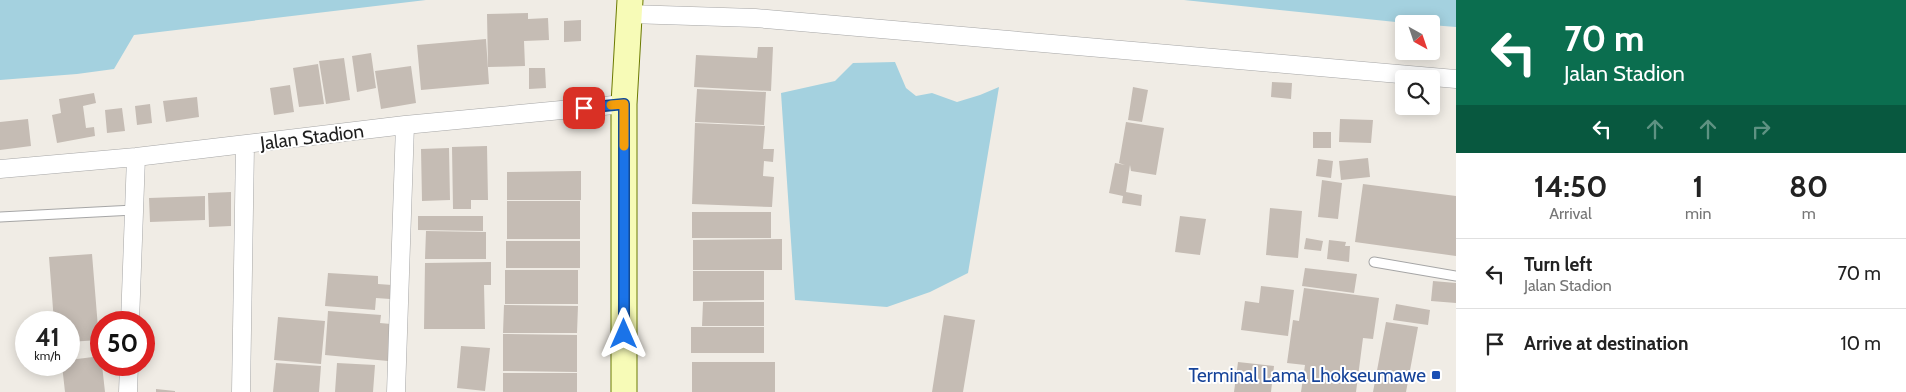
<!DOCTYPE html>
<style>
:root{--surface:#fff;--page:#f2f2f2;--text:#222;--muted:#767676;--line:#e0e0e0}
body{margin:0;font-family:Cabin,sans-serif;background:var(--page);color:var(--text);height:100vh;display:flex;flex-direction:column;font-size:19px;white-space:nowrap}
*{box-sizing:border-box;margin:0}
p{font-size:16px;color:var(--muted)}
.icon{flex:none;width:28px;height:28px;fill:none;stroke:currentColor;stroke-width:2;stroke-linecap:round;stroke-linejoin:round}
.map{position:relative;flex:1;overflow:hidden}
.panel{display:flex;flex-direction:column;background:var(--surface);width:450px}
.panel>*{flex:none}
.hud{background:#0b6e4f;color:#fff;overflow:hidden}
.needle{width:32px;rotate:140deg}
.fabs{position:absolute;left:1395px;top:15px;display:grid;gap:10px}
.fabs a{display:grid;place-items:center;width:45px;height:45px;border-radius:5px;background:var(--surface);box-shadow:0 2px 12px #0003;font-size:25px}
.speed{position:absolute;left:15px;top:311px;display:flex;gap:10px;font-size:25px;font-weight:700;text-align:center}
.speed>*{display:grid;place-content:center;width:65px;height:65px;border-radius:50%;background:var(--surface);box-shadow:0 2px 12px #0003;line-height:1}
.speed small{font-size:12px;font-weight:400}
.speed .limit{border:8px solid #d22;background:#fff;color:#111}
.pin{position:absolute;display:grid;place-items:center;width:42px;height:42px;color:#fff;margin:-21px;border-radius:10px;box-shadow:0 2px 8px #0006}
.me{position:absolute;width:55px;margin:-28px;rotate:0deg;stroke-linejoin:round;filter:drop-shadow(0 0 4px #0008)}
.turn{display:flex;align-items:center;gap:18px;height:105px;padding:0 25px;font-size:22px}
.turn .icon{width:65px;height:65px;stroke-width:2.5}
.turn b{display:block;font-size:35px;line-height:42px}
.lanes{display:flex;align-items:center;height:48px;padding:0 25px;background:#0003;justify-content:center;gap:25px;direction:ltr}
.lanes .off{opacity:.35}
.eta{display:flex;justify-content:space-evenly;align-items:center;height:85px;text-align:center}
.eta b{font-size:30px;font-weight:700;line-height:35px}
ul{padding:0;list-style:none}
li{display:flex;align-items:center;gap:15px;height:70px;padding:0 25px;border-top:1px solid var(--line)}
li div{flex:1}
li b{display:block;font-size:19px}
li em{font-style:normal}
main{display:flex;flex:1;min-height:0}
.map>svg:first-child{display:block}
</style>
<main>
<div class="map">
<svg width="1456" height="392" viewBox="0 0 1456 392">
<rect width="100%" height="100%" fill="#f0ece5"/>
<path fill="#a4d1df" d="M0 0H426L134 35 114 69 77 74 0 80Z
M1184 0H1456V27L1431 25V24H1415Z
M895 62 906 88 916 96 932 93 957 102 980 95 999 87 968 273 930 292 887 307 795 300 781 93 835 81 853 63Z"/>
<path fill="#c5bcb4" d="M528 13V19L548 18 549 40 524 41 525 66 488 67 487 14Z
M581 20V41L564 42V21Z
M486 39 489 84 421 90 417 45Z
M758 47H773L771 91 694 87 696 55 757 58Z
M371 53 376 88 357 92 352 56Z
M344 58 350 100 326 104 319 61Z
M318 64 324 104 299 107 293 68Z
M411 66 416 103 381 109 375 71Z
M529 68H545L546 88 529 89Z
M1272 82 1292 83 1291 99 1271 97Z
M290 85 294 112 274 115 270 88Z
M1133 87 1148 90 1142 122 1128 120Z
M697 89 766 92 764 125 695 122Z
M94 93 96 103 83 106 86 128 94 127 95 136 57 143 52 115 61 113 59 99Z
M197 97 199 117 166 122 163 101Z
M150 104 152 123 137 125 135 106Z
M122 108 125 131 107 133 105 110Z
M28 119 31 146 0 150V122Z
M1340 119 1373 120 1371 143 1339 142Z
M1126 122 1164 128 1156 175 1131 171 1130 165 1126 192 1142 195 1141 206 1122 203 1123 196 1109 193 1115 163 1125 165 1119 163Z
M695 123 765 126 763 149H774L773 162 764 161 763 176 774 177 772 207 692 204Z
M1313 132H1331V148H1313Z
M487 146 488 200H471V209H453L452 147Z
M449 148 450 200 422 201 421 149Z
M1368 158 1370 177 1341 180 1339 161Z
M1318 159 1333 161 1331 178 1316 176Z
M581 171V200H507V172Z
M1322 180 1342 183 1338 219 1318 217Z
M1363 184 1456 196V256L1355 242Z
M231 192V226L209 227 208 193Z
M205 196V220L150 222 149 198Z
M507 201H580V239H507Z
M1270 208 1302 211 1298 258 1266 255Z
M692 212H771V238H692Z
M418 216H483V231L418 230Z
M1180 216 1206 219 1200 255 1175 252Z
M426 231 486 232V259H425Z
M1306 238 1323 241 1321 251 1304 249Z
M782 239V270H693V240Z
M1329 240 1346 242 1345 246H1350L1349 262 1327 259Z
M506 241H580V268H506Z
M92 254 99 340 69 342V322H54L49 257Z
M491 262V285H484L485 329H424L425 263Z
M1305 268 1357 274 1354 293 1302 286Z
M505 270H578V304H505Z
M693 271H764V300L693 301Z
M328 273 378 276V284L392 285 390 299 376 298 375 310 325 306Z
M1433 281 1456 283V303L1431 301Z
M1261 286 1294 290 1288 336 1241 330 1245 301 1259 303Z
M1304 288 1379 298 1373 339 1363 338 1356 392H1301L1305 365 1287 363 1293 320 1299 321Z
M703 302H764V326H702Z
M1396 304 1430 310 1428 325 1393 320Z
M504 305 578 306 577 333H503Z
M328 311 381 315 380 323 391 324 388 361 325 355Z
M944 315 975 320 963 392H932Z
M278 317 325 321 321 364 274 360Z
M1386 322 1418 327 1406 392H1373Z
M691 327H764V353H691Z
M503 334 577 335V372L503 371Z
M461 346 490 348 485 391 457 388Z
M101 356 105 392H65L62 365H69V360Z
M692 362H775V392H692Z
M1238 362 1274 366 1271 392H1234Z
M276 363 321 366 319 392H273Z
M337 363 375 365 373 392H335Z
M503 373H577V392H503Z
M156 389 175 391V392H156Z"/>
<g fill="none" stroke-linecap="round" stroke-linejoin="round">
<defs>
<path id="service" d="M0 217 134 210
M1374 262 1456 276"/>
<path id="minor" d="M629 14 755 18 1456 79
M0 169 136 157 405 125 624 104
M130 322 136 157
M128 392 129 365
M241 392 245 146
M396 392 405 125"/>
<path id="secondary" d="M624 392V104L630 0"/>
</defs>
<use href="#service" stroke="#a6a6a6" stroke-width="11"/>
<use href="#minor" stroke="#a6a6a6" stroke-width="19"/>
<use href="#secondary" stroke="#6b7a02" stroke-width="27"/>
<use href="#service" stroke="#fff" stroke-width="9"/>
<use href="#minor" stroke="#fff" stroke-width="18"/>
<use href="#secondary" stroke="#f7fbb7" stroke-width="25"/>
</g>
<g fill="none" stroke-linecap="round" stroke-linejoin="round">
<defs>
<path id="route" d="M584 108 624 104V334"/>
</defs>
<use href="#route" stroke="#114b97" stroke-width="12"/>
<use href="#route" stroke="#1a73e8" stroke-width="9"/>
<path stroke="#f59e0b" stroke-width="9" d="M611 105 624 104V146"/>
</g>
<rect fill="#1a4fb4" stroke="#fff" stroke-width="2" x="1431" y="370" width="10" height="10" rx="2.5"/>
<g text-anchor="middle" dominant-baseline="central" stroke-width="4" stroke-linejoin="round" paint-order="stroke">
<g font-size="19" fill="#1f1f1f" stroke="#fff">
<text transform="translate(312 137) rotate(-7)">Jalan Stadion</text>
</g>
<g font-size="19" fill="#164399" stroke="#fff" text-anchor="end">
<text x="1426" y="375">Terminal Lama Lhokseumawe</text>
</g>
</g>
</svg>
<div class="fabs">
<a><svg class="needle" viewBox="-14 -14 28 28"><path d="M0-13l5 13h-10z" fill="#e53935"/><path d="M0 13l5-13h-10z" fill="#767676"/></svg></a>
<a><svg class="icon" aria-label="search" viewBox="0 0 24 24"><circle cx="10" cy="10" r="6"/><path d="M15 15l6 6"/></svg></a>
</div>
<div class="speed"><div>41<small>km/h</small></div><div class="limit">50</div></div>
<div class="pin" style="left:584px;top:108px;background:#d93025"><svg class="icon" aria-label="arrive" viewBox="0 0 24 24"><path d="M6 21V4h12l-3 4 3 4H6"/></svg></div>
<svg class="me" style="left:624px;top:334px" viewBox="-20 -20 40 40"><path d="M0-17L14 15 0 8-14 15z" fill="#1a73e8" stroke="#fff" stroke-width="4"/></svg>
</div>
<section class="panel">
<div class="hud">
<div class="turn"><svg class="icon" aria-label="left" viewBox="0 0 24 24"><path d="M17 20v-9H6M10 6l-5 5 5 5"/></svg><div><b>70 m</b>Jalan Stadion</div></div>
<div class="lanes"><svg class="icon" aria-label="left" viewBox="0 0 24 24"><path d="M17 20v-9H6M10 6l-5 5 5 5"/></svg><svg class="icon off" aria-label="ahead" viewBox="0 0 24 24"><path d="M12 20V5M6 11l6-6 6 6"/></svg><svg class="icon off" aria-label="ahead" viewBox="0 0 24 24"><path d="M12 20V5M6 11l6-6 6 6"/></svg><svg class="icon off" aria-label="right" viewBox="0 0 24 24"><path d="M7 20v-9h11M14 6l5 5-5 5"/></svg></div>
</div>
<div class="eta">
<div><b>14:50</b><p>Arrival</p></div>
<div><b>1</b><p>min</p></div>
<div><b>80</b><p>m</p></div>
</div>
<ul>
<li><svg class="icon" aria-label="left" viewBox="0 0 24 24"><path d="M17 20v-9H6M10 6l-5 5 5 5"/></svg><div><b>Turn left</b><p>Jalan Stadion</p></div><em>70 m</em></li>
<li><svg class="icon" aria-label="arrive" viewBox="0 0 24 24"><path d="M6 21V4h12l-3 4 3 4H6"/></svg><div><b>Arrive at destination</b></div><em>10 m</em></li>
</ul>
</section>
</main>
